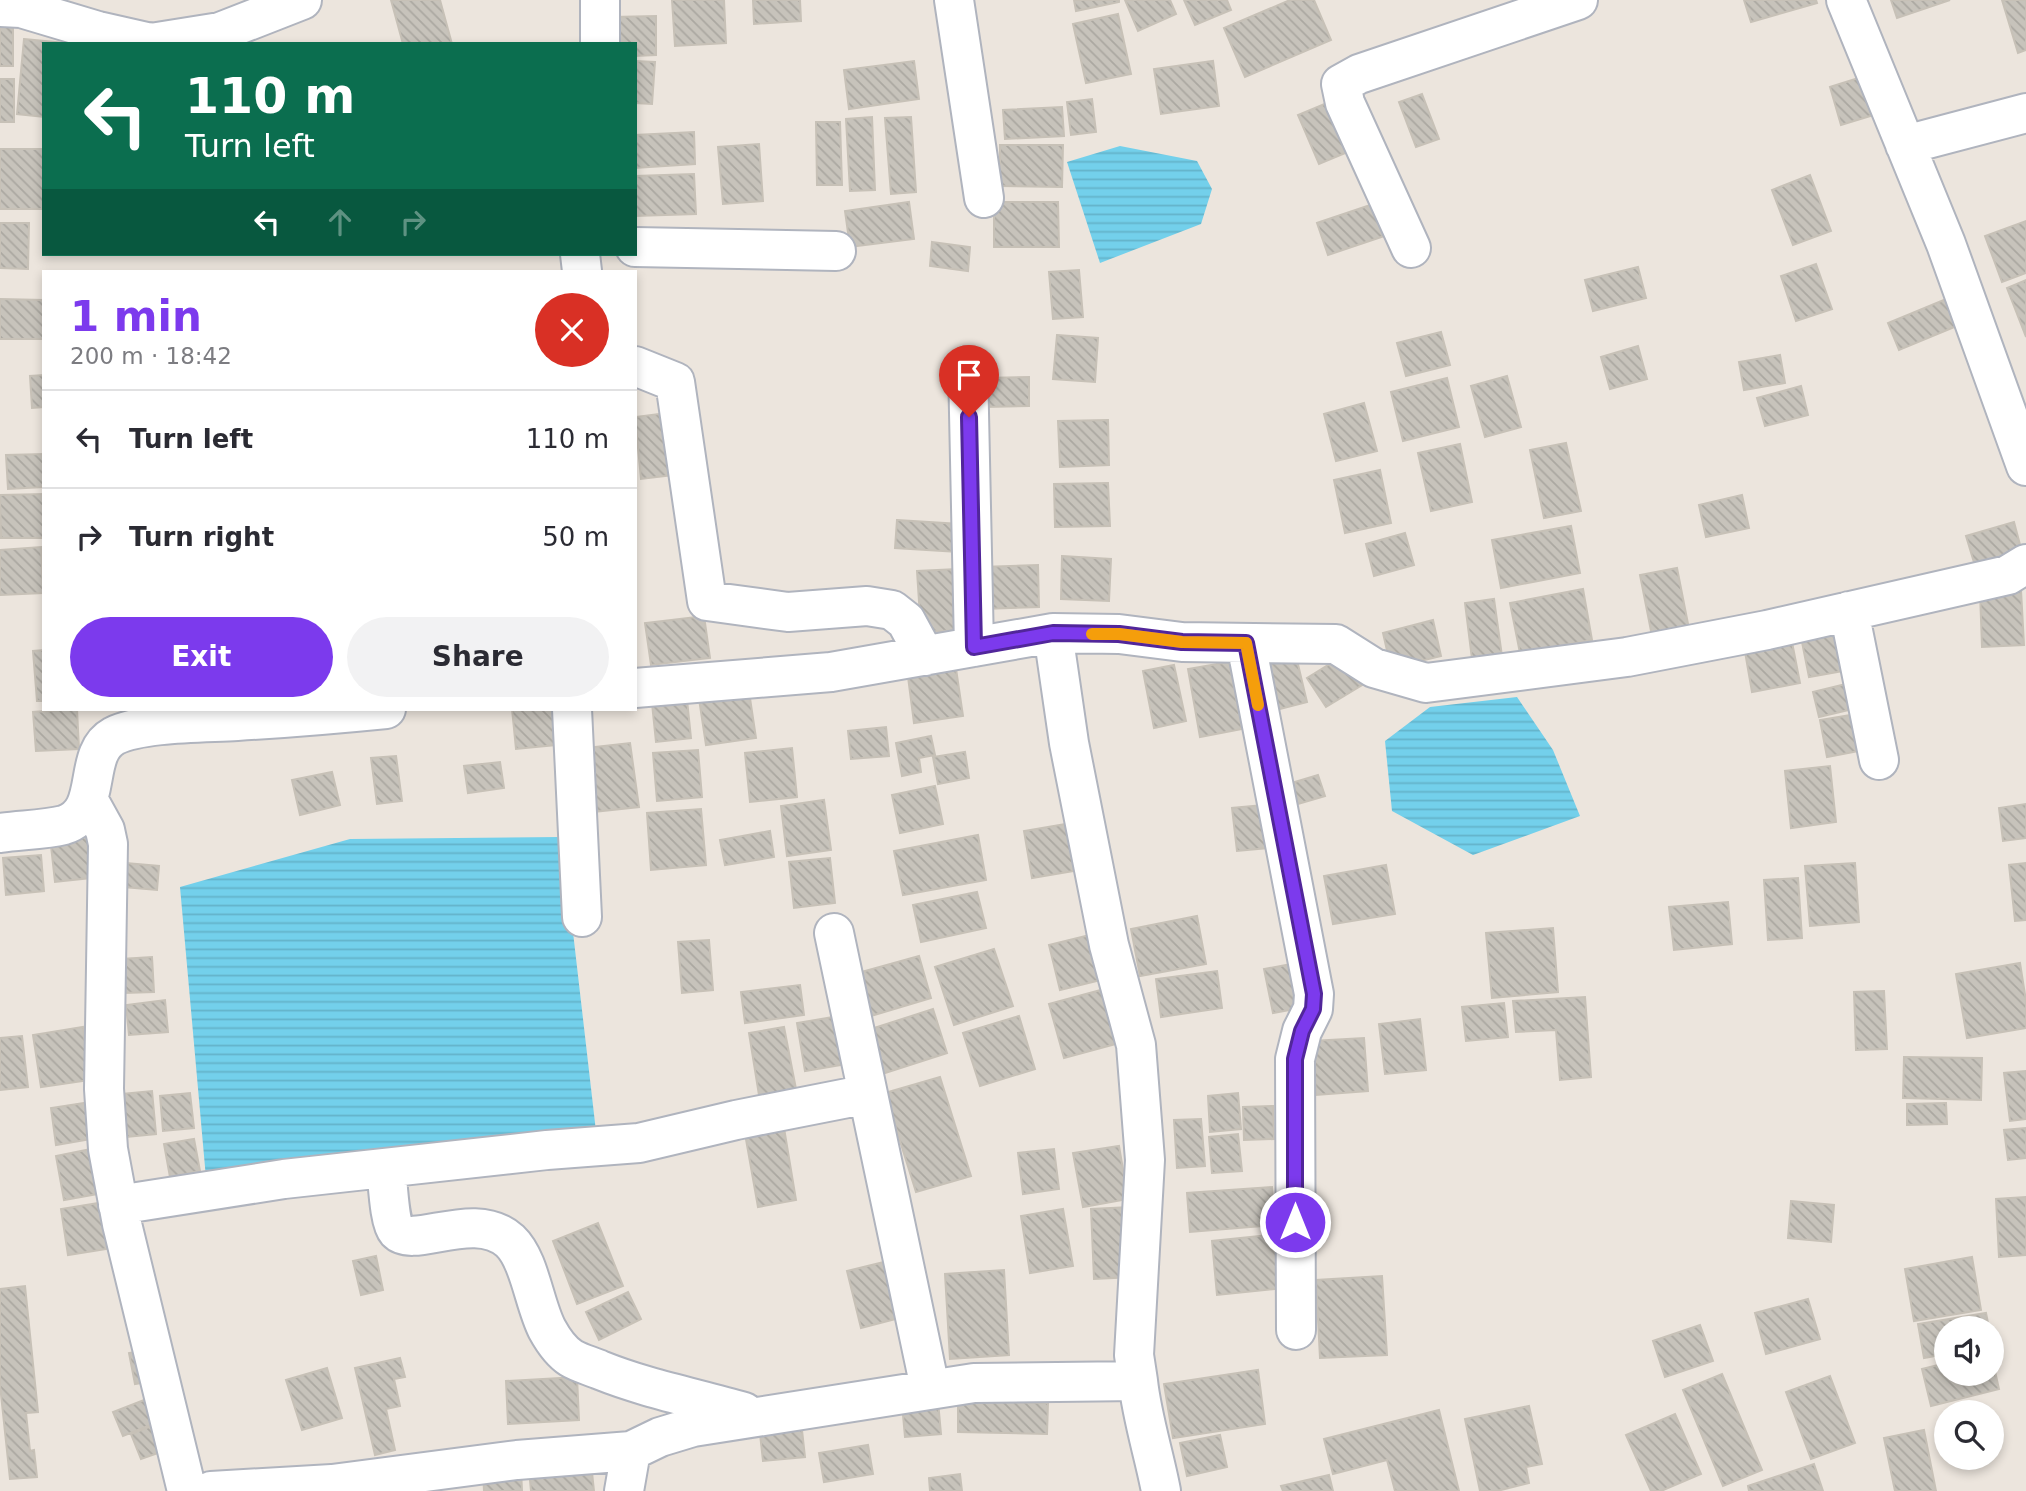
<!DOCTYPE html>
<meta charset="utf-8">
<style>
:root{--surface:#fff;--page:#f2f2f3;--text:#2b2b33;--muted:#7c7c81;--line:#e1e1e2;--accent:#7c3aed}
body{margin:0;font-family:"DejaVu Sans",sans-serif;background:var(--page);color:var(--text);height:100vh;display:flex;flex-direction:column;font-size:26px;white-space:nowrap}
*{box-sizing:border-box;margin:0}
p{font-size:23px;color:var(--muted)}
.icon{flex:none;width:38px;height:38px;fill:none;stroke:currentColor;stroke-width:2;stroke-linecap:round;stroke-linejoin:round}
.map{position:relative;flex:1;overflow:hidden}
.sheet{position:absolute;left:42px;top:270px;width:595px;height:441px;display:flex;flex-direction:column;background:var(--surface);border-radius:0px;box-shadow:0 4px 10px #0003}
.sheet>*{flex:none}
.banner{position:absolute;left:42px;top:42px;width:595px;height:214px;border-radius:0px;box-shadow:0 4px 10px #0003;background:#0b6e4f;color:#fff;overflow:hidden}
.fabs{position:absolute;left:1934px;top:1316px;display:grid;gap:14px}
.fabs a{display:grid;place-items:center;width:70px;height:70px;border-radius:50%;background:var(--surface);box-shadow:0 4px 10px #0003;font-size:35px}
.pin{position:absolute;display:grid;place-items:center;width:60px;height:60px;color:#fff;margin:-72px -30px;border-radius:50% 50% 50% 0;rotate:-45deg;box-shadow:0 0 7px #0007}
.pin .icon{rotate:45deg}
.me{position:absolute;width:77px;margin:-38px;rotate:0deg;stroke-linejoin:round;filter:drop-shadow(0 0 5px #0008)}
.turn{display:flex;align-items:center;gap:24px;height:147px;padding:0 28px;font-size:32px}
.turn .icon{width:91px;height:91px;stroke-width:2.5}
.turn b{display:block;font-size:49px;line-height:60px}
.lanes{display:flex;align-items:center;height:66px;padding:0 28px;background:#0003;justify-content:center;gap:35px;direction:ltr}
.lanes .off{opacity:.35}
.round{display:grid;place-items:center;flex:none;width:74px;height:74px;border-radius:37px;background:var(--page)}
.headline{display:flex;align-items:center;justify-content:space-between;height:119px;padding:0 28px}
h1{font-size:42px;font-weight:700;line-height:52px;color:var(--accent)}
.cta{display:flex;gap:14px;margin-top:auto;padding:14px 28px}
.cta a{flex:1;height:80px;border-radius:42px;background:var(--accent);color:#fff;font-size:28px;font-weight:700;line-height:80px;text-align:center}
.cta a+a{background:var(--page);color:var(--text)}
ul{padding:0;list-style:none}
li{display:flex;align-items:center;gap:21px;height:98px;padding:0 28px;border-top:2px solid var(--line)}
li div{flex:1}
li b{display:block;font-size:26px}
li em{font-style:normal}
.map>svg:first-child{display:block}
</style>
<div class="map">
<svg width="2026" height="1491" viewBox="0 0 2026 1491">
<defs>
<pattern id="water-rules" width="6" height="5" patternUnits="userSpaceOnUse" patternTransform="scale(1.75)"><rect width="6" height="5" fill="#73d0eb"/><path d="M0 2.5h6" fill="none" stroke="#64b3ca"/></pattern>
<pattern id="building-back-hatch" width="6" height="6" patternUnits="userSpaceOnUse" patternTransform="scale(1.75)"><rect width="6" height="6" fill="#c7c3bb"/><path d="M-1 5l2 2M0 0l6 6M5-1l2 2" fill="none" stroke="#aba8a1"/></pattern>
</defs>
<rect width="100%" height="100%" fill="#ece5dd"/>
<path fill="url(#water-rules)" d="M1120 146 1197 161 1212 189 1201 224 1100 263 1067 162Z
M1517 697 1553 750 1580 816 1473 855 1392 811 1385 741 1430 707Z
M562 837 597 1140 206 1178 180 887 350 839Z"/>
<path fill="url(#building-back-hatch)" stroke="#c7c1b7" stroke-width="2" d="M391 0H440L452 44H403Z
M672 0H724L726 43 675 46Z
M753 0H800L801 21 754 24Z
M1074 0H1119V2L1076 11Z
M1125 0H1170L1176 14 1138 31Z
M1184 0H1227L1231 10 1195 25Z
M1290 0H1314L1331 40 1245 77 1224 28Z
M1744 0H1816L1817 3 1751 22Z
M1891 0H1950L1897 18Z
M2002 0H2026V50L2018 53Z
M1118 14 1131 74 1086 83 1073 24Z
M656 16V55L635 56V44H614L613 17Z
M0 23 13 24V66H0Z
M24 39 76 44H44V117L17 114Z
M635 61 655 62 652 104 635 103Z
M914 61 919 99 849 109 844 70Z
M1213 61 1219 106 1161 114 1154 69Z
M1868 75 1880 113 1841 125 1830 87Z
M0 79H14V122H0Z
M1422 94 1439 139 1416 147 1399 102Z
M1092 99 1096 132 1071 135 1067 102Z
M1334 100 1355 149 1319 164 1298 115Z
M1062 107 1064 136 1005 139 1003 110Z
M872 117 875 190 850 191 846 119Z
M911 117 916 192 891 194 885 118Z
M816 122H840L842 185H817Z
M694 132 695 164 635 168V135Z
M759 144 763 201 723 204 718 147Z
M1000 145H1063L1062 187 1000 186Z
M0 149H43V209H0Z
M694 174 696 214 635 216V176Z
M1810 175 1831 231 1793 245 1772 190Z
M1382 201 1393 233 1328 255 1317 223Z
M909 202 914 239 850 247 845 211Z
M994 202H1058L1059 247H994Z
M2026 221V273L2002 282 1985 236Z
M0 223H29L28 269 0 268Z
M932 242 970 247 968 271 930 266Z
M1816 264 1832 309 1796 321 1781 276Z
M1638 267 1646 298 1593 311 1585 280Z
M1079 270 1083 317 1053 319 1049 272Z
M2026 280V337L2007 288Z
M0 299 44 300V339H0Z
M1946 299 1957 326 1899 350 1888 323Z
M1441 332 1450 365 1406 376 1397 343Z
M1057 335 1098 338 1095 382 1053 379Z
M1638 346 1647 379 1610 389 1601 357Z
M1780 355 1785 383 1744 390 1739 362Z
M44 375V407L32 408 30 376Z
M1507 376 1521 427 1485 437 1471 386Z
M1029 377V406L985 407 984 378Z
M1447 378 1459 427 1403 441 1391 392Z
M1801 386 1808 415 1765 426 1757 398Z
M1364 403 1377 451 1336 461 1324 414Z
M674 412 683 474 641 479 635 417Z
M1108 420 1109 465 1060 467 1058 421Z
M1566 443 1581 511 1544 518 1530 450Z
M1460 444 1472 502 1431 511 1418 453Z
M44 454V487L8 489 6 455Z
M1380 470 1391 523 1345 533 1334 480Z
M1108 483 1110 526 1055 527 1054 484Z
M44 494V538H1L0 495Z
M1742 495 1749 528 1706 537 1699 505Z
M897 520 960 524 958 552 895 548Z
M2014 522 2023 556 1976 569 1966 536Z
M1571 526 1580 573 1501 588 1492 540Z
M1405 533 1414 565 1374 576 1366 544Z
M41 547 43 593 0 595V550Z
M1062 556 1111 559 1109 601 1061 599Z
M1038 565 1039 607 983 609 981 567Z
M1677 568 1690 634 1653 641 1640 575Z
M957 569 960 630 921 632 917 571Z
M1583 589 1592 640 1520 653 1510 603Z
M2021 590 2024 645 1982 647 1980 592Z
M1494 599 1502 656 1472 659 1465 603Z
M704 616 710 658 651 665 645 623Z
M1433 620 1441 656 1391 668 1383 633Z
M1840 624 1849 670 1809 677 1800 632Z
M1791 637 1800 683 1752 692 1744 646Z
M44 650V701H37L33 651Z
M1346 654 1364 684 1326 707 1307 678Z
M1296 656 1307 702 1272 711 1261 665Z
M955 662 963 716 914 723 907 669Z
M1229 662 1242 729 1200 737 1188 669Z
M1174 665 1186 721 1154 728 1143 671Z
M1850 683 1857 708 1819 717 1813 692Z
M748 685 756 738 706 745 698 692Z
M686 690 691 738 656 742 651 694Z
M77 709 79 749 36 751 33 712Z
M512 709H562L566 744 516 749Z
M1857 714 1864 750 1827 757 1820 720Z
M886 727 889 756 851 759 848 731Z
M931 736 935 755 919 758 921 772 902 776 896 743Z
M630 743 639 807 585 813 578 749Z
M792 748 797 797 750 802 745 753Z
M698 750 702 797 657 801 653 753Z
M965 752 969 778 938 784 933 757Z
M396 756 402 801 377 804 371 758Z
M500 762 504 788 468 793 464 766Z
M1830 766 1836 822 1791 828 1785 771Z
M332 772 340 805 300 815 292 780Z
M1318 775 1325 796 1291 806 1285 785Z
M935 786 943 824 900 833 892 795Z
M824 800 831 850 787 856 781 806Z
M2026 804V838L2003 841 1999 808Z
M1263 805 1268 848 1237 851 1232 808Z
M701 809 706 865 651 870 647 813Z
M1066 824 1074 871 1032 878 1024 831Z
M770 831 774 857 725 865 720 840Z
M96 832 100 877 55 882 50 837Z
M978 835 986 880 903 895 894 851Z
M41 855 44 891 6 895 3 858Z
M830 858 835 903 794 908 789 862Z
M114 862 159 866 157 890 112 886Z
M1855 863 1859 922 1810 926 1805 866Z
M2026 863V920L2015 921 2009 865Z
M1386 865 1395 914 1333 924 1324 876Z
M1798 878 1802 938 1768 940 1764 880Z
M977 892 986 928 921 942 913 905Z
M1728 902 1732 944 1674 950 1669 907Z
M1197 916 1206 964 1140 976 1131 929Z
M1553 928 1558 992 1492 998 1486 933Z
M1102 932 1113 977 1060 990 1049 945Z
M709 940 713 990 682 993 678 942Z
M994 949 1013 1006 954 1025 935 967Z
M919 956 931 998 871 1016 858 973Z
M152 957 154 992 124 993 121 959Z
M1297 963 1306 1007 1273 1013 1264 969Z
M2020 963 2026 1001V1028L1967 1038 1956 974Z
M1217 971 1222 1008 1161 1017 1156 979Z
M800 985 804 1015 745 1023 741 992Z
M1108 988 1123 1042 1064 1058 1049 1004Z
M1884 991 1887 1049 1856 1050 1854 992Z
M1585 997 1591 1077 1560 1080 1556 1030 1516 1032 1513 1001Z
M165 1000 168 1032 129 1035 126 1005Z
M1504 1003 1508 1037 1466 1041 1462 1007Z
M933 1009 947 1053 879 1075 865 1031Z
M845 1015 853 1063 805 1071 797 1023Z
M1019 1016 1035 1069 980 1086 963 1033Z
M1420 1019 1426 1070 1385 1074 1379 1024Z
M83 1027 90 1080 41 1087 33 1035Z
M784 1027 796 1089 759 1095 749 1033Z
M22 1036 28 1087 0 1090V1038Z
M1364 1038 1368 1091 1316 1095 1312 1041Z
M1904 1057 1982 1058 1981 1100 1903 1098Z
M2026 1071V1119L2010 1121 2004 1073Z
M940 1077 971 1176 916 1192 885 1093Z
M152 1091 156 1134 116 1138 112 1095Z
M190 1093 194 1128 163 1131 160 1096Z
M1238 1093 1241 1129 1210 1132 1208 1096Z
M91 1102 97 1138 56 1145 51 1108Z
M1946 1103 1947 1124 1907 1125V1104Z
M1273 1106 1274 1139 1244 1140 1243 1107Z
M1201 1119 1205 1166 1177 1168 1174 1120Z
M783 1122 796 1200 758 1207 744 1128Z
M2026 1128V1158L2008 1160 2004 1130Z
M1238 1134 1242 1171 1212 1173 1209 1137Z
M194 1139 200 1171 170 1177 164 1144Z
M1119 1146 1128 1199 1083 1207 1073 1153Z
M101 1147 109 1192 64 1200 56 1156Z
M1054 1149 1059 1189 1023 1194 1018 1153Z
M1272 1187 1275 1225 1190 1232 1187 1193Z
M2026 1197V1255L1999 1257 1996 1199Z
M111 1201 119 1247 68 1255 61 1209Z
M1791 1201 1834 1205 1831 1242 1788 1238Z
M1130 1207 1134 1277 1094 1279 1091 1209Z
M1063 1209 1073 1266 1030 1273 1021 1216Z
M598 1223 623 1286 577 1304 553 1241Z
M1278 1234 1284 1288 1217 1295 1212 1241Z
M376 1256 383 1290 361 1295 353 1261Z
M1972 1257 1981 1310 1914 1321 1905 1269Z
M892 1260 907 1316 861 1328 847 1271Z
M1004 1270 1009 1355 950 1359 945 1274Z
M1382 1276 1387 1355 1320 1358 1316 1280Z
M25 1286 38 1412 26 1413 30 1451 34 1450 37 1477 10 1479 0 1385V1289Z
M628 1292 641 1319 599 1340 586 1312Z
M1808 1299 1820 1339 1766 1354 1755 1313Z
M1986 1313 1989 1328H1946V1354L1924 1358 1918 1324Z
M1700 1325 1713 1361 1665 1377 1653 1341Z
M148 1350 153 1381 135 1384 129 1353Z
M400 1358 405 1377 394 1379 400 1406 386 1409 395 1450 375 1455 355 1368Z
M1992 1358 1999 1389 1931 1406 1922 1369 1946 1363V1374H1992Z
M327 1368 342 1418 302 1430 286 1380Z
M1258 1370 1265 1424 1173 1438 1164 1384Z
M1722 1374 1762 1470 1723 1486 1683 1390Z
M1830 1376 1855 1443 1811 1459 1786 1392Z
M577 1377 579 1420 508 1424 506 1381Z
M149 1398 158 1422 123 1436 113 1412Z
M938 1401 941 1434 905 1437 902 1404Z
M958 1401 1048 1403 1047 1434 958 1432Z
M1529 1406 1542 1464 1526 1467 1529 1483 1497 1491H1480L1465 1419Z
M1439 1410 1459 1491H1395L1387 1460 1333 1474 1324 1439Z
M1675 1414 1701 1474 1661 1491H1651L1626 1435Z
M801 1421 805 1457 763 1461 759 1425Z
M154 1425 164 1451 141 1459 131 1434Z
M1924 1430 1936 1491H1895L1884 1438Z
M1220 1435 1227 1467 1187 1476 1180 1443Z
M868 1445 873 1474 824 1482 819 1453Z
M591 1463 594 1491H531L529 1470Z
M1814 1464 1823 1491H1749L1748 1486Z
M521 1469 522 1491H484L483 1471Z
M960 1474 962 1491H930L929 1478Z
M1329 1475 1333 1491H1283L1281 1486Z"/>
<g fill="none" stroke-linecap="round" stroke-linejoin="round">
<defs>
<path id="minor" d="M600 0V44
M954 0 984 198
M1846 0 1946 244 2026 466
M0 7 21 8 98 31 151 43 220 32 302 0
M1905 145 2026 113
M635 247 836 251
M1411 248 1345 103 1341 84 1359 74 1578 0
M580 254 582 271
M635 366 675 382 707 601 788 612 867 606 892 610 906 621 925 656
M968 366 974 647
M1849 611 1879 760
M1053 633 1069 743 1109 945 1136 1045 1145 1160 1134 1355 1138 1381
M1246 643 1314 994 1313 1009 1302 1031 1295 1059 1296 1330
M635 688 831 672 1053 633 1119 634 1182 642 1336 644 1374 668 1426 683 1627 657 1767 630 2008 575 2026 564
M572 709 582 917
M89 801 105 830 108 844 104 1089 108 1149 122 1224 187 1491
M0 833C20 830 44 830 64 825 105 812 81 754 114 736 142 722 204 723 237 721 287 718 336 714 386 709
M834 933 930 1388
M386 1168C388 1182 389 1222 397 1231 414 1249 475 1209 510 1241 530 1260 534 1304 547 1329 553 1340 560 1351 571 1358 579 1363 591 1366 600 1370 647 1389 696 1398 744 1412
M118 1205 284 1179 547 1150 639 1143 736 1120 868 1094
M211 1491 332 1484 517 1460 631 1451 660 1437 693 1427 974 1383 1138 1381C1142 1418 1154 1454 1161 1491
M624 1491 631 1451"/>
</defs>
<use href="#minor" stroke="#b0b4be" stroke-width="42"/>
<use href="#minor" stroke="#fff" stroke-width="38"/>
</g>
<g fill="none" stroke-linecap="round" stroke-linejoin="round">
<defs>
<path id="route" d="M969 417 974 647 1053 633 1119 634 1182 642 1246 643 1314 994 1313 1009 1302 1031 1295 1059V1222"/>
</defs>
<use href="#route" stroke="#51269a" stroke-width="18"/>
<use href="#route" stroke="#7c3aed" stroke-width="12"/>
<path stroke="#f59e0b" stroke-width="12" d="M1092 634H1119L1182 642 1246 643 1258 705"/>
</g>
</svg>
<div class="fabs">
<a><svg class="icon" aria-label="sound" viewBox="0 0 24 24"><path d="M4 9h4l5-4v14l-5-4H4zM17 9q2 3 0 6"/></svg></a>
<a><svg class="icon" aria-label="search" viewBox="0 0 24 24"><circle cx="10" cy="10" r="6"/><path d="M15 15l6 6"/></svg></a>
</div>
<div class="pin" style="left:969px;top:417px;background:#d93025"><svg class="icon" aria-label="arrive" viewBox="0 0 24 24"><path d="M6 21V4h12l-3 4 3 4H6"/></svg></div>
<svg class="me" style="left:1295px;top:1222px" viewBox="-20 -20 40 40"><circle r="17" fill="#7c3aed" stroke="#fff" stroke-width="3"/><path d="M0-11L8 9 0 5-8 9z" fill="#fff"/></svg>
<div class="banner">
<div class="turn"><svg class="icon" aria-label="left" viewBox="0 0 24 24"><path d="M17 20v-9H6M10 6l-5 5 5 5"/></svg><div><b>110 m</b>Turn left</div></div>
<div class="lanes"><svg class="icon" aria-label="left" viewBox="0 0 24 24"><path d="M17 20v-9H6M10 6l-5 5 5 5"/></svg><svg class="icon off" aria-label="ahead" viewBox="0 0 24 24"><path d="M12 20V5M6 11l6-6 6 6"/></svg><svg class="icon off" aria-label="right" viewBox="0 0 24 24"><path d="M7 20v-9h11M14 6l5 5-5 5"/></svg></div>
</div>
<section class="sheet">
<div class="headline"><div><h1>1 min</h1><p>200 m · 18:42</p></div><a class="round" style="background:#d93025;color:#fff"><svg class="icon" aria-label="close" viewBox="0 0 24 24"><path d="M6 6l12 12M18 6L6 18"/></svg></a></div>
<ul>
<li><svg class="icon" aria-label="left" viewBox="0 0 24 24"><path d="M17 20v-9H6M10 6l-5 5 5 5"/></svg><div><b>Turn left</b></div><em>110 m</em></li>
<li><svg class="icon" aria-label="right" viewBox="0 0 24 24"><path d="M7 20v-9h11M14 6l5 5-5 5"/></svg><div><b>Turn right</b></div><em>50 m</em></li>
</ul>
<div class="cta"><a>Exit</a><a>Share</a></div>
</section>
</div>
